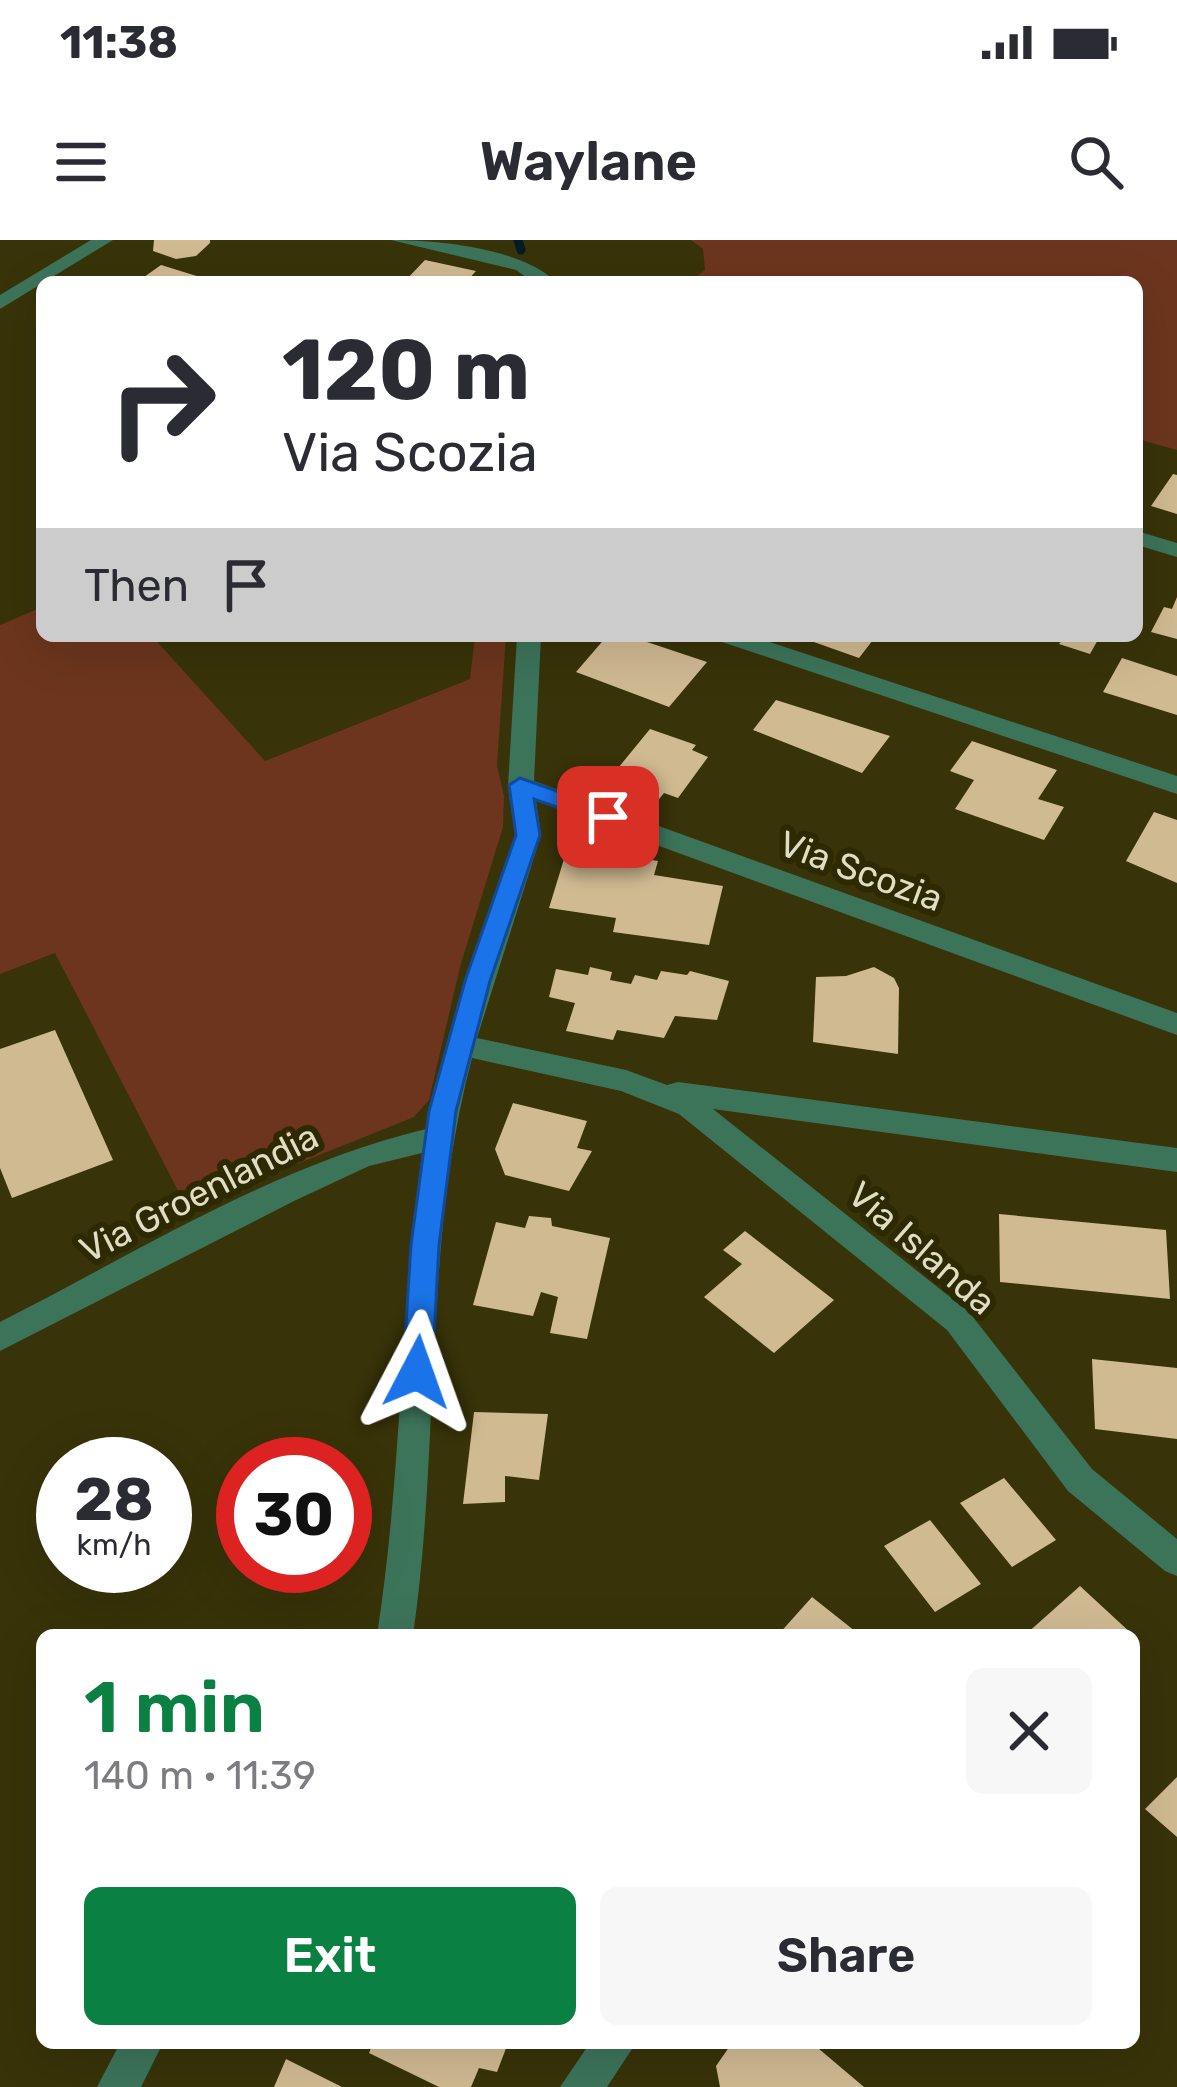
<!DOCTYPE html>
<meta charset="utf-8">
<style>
:root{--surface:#fff;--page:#f7f7f7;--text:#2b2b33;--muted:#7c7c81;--accent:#0b8043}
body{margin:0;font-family:Rubik,sans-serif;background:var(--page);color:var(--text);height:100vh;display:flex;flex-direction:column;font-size:45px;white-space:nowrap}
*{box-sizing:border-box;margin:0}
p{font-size:39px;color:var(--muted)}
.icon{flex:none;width:66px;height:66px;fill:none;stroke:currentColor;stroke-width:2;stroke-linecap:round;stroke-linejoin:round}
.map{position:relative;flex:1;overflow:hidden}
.sheet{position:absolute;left:36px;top:1389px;width:1104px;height:420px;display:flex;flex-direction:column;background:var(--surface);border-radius:18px;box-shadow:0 12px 48px #0002}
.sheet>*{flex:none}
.banner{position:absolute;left:36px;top:36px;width:1107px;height:366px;border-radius:18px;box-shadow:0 12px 48px #0002;background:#fff;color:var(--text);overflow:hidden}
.speed{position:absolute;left:36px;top:1197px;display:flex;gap:24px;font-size:60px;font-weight:700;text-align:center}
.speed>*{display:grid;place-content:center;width:156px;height:156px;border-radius:50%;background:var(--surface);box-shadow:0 12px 48px #0002;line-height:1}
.speed small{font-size:30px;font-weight:400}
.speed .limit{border:18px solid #d22;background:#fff;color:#111}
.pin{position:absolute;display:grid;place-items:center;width:102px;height:102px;color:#fff;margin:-51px;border-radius:24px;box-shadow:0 6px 18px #0006}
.me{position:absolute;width:132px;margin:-66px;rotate:4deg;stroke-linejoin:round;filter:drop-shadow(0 0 9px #0008)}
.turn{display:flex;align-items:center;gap:42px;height:252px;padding:0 48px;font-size:54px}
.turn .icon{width:156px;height:156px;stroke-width:2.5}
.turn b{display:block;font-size:84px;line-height:102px}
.then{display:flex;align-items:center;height:114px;padding:0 48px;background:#0003;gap:24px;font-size:45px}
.round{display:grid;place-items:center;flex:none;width:126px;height:126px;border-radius:18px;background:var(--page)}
.headline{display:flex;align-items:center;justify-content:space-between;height:204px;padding:0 48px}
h1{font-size:72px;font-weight:600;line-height:90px;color:var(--accent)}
.cta{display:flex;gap:24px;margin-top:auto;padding:24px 48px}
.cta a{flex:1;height:138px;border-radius:18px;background:var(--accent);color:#fff;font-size:48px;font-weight:600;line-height:138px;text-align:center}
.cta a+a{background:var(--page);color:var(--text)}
.status{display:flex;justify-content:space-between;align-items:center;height:84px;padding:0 60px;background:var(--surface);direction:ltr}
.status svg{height:33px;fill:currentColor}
header{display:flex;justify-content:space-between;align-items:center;height:156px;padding:0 48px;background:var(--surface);font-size:54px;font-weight:600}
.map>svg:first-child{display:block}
</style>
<div class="status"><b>11:38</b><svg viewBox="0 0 49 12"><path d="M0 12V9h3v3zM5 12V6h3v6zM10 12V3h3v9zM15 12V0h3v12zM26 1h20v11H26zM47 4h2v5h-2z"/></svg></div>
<header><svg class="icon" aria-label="menu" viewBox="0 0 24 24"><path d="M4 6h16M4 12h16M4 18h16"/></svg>Waylane<svg class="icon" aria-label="search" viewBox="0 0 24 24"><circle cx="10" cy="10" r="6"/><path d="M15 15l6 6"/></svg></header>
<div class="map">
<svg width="1177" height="1847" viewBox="0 0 1177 1847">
<rect width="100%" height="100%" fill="#383308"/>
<path fill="#6d351d" d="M691 0H1177V210L1137 199V42H689L705 30 703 9Z
M42 367V396H152L265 521 470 439 475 396H506L497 526 504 556 503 587 460 727 429 860 414 877 187 968 55 713 0 734V385Z"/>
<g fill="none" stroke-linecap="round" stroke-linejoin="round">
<path stroke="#001c26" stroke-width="9" d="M518 0 521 10"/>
</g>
<path fill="#d0ba92" d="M154 0H210V3L196 16 176 19 153 11Z
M425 20 476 31 466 42H404Z
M161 25 213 41V42H137Z
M1173 234 1177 235V274L1151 266Z
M1177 357V399L1151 392 1164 367 1172 369Z
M607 396H629L707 422 669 467 576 432Z
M797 396H876L859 418Z
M1065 396H1100L1090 414 1059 404Z
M1122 418 1177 436V475L1103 452Z
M776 460 890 496 862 533 753 490Z
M650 489 696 505 692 510 708 517 678 558 664 553 656 563 605 544Z
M972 501 1057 530 1038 559 1064 567 1044 600 955 569 974 540 950 531Z
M1154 572 1177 580V643L1126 621Z
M568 606 658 621 654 635 723 646 709 705 613 692 616 678 549 668Z
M590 727 612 732 610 740 631 744 635 735 657 740 661 731 687 735 690 731 729 741 717 780 675 776 664 798 617 790 613 800 566 791 575 763 549 757 556 729 588 735Z
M874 727 894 738 899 748 898 814 813 802 816 737 846 736Z
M55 790 113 920 12 958 0 928V809Z
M513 863 587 881 577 908 592 911 569 951 505 935 495 909Z
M999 974 1166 990 1170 1059 1000 1042Z
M529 976 551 978 552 986 610 998 587 1099 550 1093 558 1057 541 1052 533 1076 473 1065 496 982 525 988Z
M745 991 834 1060 774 1113 704 1057 742 1024 723 1010Z
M1092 1119 1177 1128V1199L1095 1189Z
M474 1172 548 1174 539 1240 505 1236V1262L463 1264Z
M1004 1238 1056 1300 1012 1327 960 1263Z
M930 1280 981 1344 935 1372 884 1306Z
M1080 1346 1133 1395H1025Z
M812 1357 860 1395H778Z
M1177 1537V1597L1145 1569Z
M373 1803H508L497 1832 479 1828 471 1847H439L369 1813Z
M732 1803H812L864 1847H720L716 1826Z
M286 1819 342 1847H274Z"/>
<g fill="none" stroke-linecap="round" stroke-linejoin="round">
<path fill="#3c745a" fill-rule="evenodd" d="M91 0H113L0 69V55Z
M391 0C437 0 522 8 556 42H533L516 30Z
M1137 291 1177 303V317L1137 305Z
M517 396H541L534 541 1177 773V795L536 561 541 595 477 798 626 830 667 845 678 842 1177 908V932L713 869 969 1072 1092 1229 1177 1299V1336L1165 1331 1068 1251 947 1090 679 874 621 851 472 818C422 1006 441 1204 413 1395H377C402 1235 400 1073 422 913L369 926 294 961 0 1111V1082C138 1012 275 925 426 889L464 741 515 595 508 546Z
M715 396H751L1177 536V554L719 401Z
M120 1803H163L141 1847H97Z
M590 1803H636L607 1847H560Z"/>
</g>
<path fill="#1a73e8" stroke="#114b97" stroke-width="3" d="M520 538 616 572 620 577 608 585 534 559 540 595 490 741 456 871 439 1005 432 1132 428 1141 417 1144 407 1141 403 1132 411 1005 429 871 465 741 516 595 509 545Z"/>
<g text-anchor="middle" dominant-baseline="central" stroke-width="12" stroke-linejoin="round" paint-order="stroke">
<g font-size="36" fill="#dfddc6" stroke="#2d2900">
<text transform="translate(861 631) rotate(20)">Via Scozia</text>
<text transform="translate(199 953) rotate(-27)">Via Groenlandia</text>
<text transform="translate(922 1008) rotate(41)">Via Islanda</text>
</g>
</g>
</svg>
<div class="speed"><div>28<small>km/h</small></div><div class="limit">30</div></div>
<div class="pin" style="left:608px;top:577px;background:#d93025"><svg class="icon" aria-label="arrive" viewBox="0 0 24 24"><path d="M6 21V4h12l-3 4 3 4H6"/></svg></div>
<svg class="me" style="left:417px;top:1132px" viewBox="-20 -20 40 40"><path d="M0-17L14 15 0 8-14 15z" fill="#1a73e8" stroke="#fff" stroke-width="4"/></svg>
<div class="banner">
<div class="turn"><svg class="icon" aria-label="right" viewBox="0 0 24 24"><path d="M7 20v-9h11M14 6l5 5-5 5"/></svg><div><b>120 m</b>Via Scozia</div></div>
<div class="then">Then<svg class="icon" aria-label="arrive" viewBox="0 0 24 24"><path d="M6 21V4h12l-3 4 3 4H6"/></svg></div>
</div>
<section class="sheet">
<div class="headline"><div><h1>1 min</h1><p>140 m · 11:39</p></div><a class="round"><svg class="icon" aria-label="close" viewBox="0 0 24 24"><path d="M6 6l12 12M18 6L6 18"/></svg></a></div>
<div class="cta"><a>Exit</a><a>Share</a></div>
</section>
</div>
